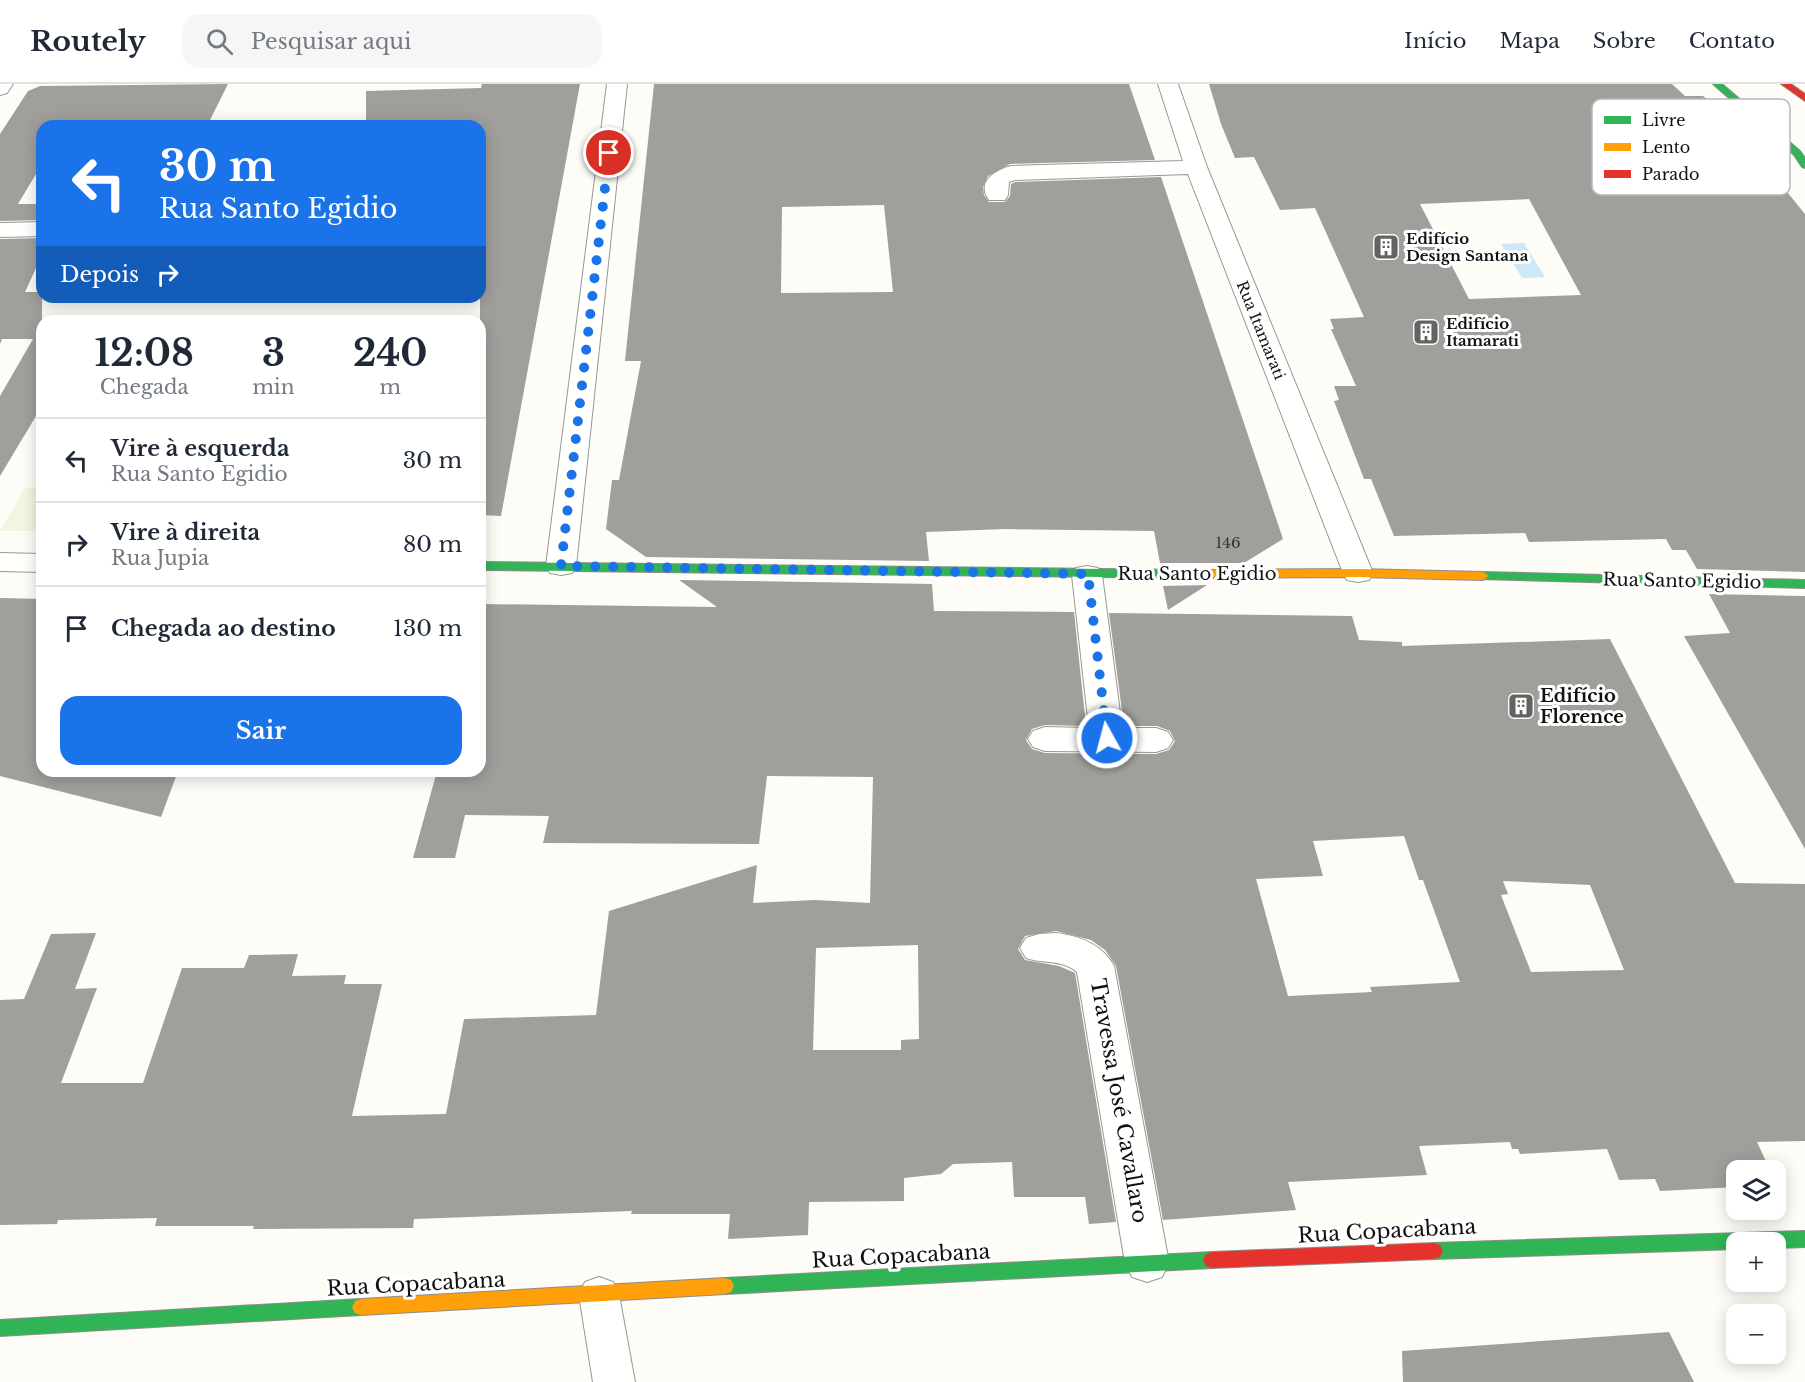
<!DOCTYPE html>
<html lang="pt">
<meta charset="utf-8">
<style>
:root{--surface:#fff;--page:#f6f6f7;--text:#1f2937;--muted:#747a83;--line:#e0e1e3;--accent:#1a73e8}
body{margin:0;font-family:"Libre Baskerville",serif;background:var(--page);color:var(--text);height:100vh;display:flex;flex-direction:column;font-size:22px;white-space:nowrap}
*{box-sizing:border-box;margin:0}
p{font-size:20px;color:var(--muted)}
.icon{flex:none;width:33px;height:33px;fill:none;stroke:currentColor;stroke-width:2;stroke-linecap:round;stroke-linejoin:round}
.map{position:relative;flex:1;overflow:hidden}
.side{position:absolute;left:36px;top:231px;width:450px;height:462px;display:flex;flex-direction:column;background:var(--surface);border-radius:18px;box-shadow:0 3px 15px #0003}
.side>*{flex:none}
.top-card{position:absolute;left:36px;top:36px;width:450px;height:183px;border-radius:18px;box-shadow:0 3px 15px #0003;background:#1a73e8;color:#fff;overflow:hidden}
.controls{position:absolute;left:1726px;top:1076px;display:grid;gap:12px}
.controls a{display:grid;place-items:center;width:60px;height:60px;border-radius:12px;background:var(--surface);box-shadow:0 3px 15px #0003;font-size:30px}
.pin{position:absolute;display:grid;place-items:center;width:51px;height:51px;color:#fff;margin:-26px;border:3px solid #fff;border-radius:50%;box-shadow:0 2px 6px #0007}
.me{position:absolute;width:66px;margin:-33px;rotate:353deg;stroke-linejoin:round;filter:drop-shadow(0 0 4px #0008)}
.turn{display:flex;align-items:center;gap:21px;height:126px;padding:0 24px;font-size:27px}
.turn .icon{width:78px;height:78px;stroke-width:2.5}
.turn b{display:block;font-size:42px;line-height:51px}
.then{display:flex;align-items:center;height:57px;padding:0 24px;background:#0003;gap:12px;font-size:22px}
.eta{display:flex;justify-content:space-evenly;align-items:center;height:102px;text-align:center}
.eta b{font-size:36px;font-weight:800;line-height:42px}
.primary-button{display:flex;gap:12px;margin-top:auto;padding:12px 24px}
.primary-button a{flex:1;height:69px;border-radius:18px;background:var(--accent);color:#fff;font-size:24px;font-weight:800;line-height:69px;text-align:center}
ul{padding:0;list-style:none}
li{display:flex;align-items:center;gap:18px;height:84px;padding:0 24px;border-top:2px solid var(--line)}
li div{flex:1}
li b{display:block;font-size:22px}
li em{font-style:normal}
header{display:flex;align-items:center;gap:36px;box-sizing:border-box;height:84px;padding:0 30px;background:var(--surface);border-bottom:2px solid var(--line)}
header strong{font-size:28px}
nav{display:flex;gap:33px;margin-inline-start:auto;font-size:21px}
.search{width:420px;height:54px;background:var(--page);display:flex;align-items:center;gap:15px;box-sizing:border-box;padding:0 21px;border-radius:18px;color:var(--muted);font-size:22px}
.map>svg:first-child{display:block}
</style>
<header>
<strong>Routely</strong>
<div class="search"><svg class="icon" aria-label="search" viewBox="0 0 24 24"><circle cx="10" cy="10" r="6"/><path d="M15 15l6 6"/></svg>Pesquisar aqui</div>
<nav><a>Início</a><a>Mapa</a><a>Sobre</a><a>Contato</a></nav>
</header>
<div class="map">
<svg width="1805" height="1298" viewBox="0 0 1805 1298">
<rect width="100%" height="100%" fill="#fdfcf7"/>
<path fill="#f0f6e1" d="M25 404H42V447H0Z"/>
<path fill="#cde8f7" d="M1524 159 1545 193H1546L1522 194 1501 160Z"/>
<path fill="#a19f9c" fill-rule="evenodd" d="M228 0 207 42H42V80L18 120H42V136L0 137V50L28 7 40 2Z
M482 0H580L501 432 480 431V42H366V7L481 4Z
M654 0H1129L1155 76 1010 80 988 92 983 103 984 111 989 118H1005L1010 112 1011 100 1015 98 1161 93 1283 455 1244 479H1160L1154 447 1005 445 926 448 929 477 646 473 606 445 612 396H619L641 277H625ZM884 121 893 208 781 209 782 123Z
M1209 0H1672L1685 12H1703L1719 24 1805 130V488L1697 485 1686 466H1672L1666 455 1529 458 1525 449 1394 452 1371 395H1364L1334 317 1339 316 1334 302H1356L1331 245H1334L1330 235 1364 233 1315 124 1280 126 1254 73 1235 74 1221 40ZM1529 115 1581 211 1469 215 1420 120Z
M42 154V171L25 208H42V322L0 392V312L33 255H2L0 260V155Z
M679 496 932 500 934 527 1074 528 1086 642 1045 641 1032 645 1026 656 1032 665 1045 669 1156 670 1169 666 1175 657 1170 647 1157 642H1124L1109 529 1352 532 1359 556 1402 558V562L1610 555 1735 799 1805 800V1057L1757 1058 1770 1086H1737V1103L1660 1107 1655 1095 1619 1096 1607 1065 1520 1070 1518 1065H1512L1510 1058 1419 1062 1427 1091 1288 1098 1296 1126 1163 1136 1116 882 1105 866 1091 856 1056 847 1025 852 1018 865 1025 876 1059 882 1075 889 1116 1138 1089 1140 1085 1113H1014L1012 1078 953 1080 941 1090 904 1094V1117L809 1118 808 1151 728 1155 730 1130H631L632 1127 414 1135 413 1144 253 1145 254 1142H155L157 1134 58 1136 57 1140 0 1141V916L24 915 51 850 96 849 75 905 97 904 61 999H143L182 884H244L249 871 298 870 292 892 346 891 344 900H382L352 1032 446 1030 464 935 596 931 609 827 757 781 753 819 815 816 870 819 873 693 767 692 759 760 543 759 549 732 465 731 455 774H413L437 687H480V520L717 523ZM1404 752 1419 796H1423L1460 898 1370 903 1372 908 1288 912 1256 795 1323 792 1313 757ZM1503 797 1590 801 1624 886 1531 888 1501 811 1508 810ZM918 861 919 955 901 956V966H813L816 864Z
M1207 501 1168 526 1163 502Z
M1709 510 1805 512V765L1684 552 1730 549Z
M0 514 42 515V687H178L161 733 0 692Z
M1669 1248 1694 1298H1403L1402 1267Z"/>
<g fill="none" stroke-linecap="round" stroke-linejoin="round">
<defs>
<path id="lane" d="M599 1193 613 1198 619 1211 635 1298H593L579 1211 585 1198Z"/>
<path id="street" d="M0 0H13L7 9 0 11Z
M607 0H627L576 482 572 489 561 491 550 489 546 482Z
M1158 0H1178L1207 83 1373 489 1369 496 1358 498 1347 496 1343 489 1188 90 1015 96 1009 98 1008 111 1005 116H989C976 98 995 86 1011 82L1183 77Z
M42 138V152L0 153V139Z
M0 469 42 470V488L0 487Z
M1087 482 1098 484 1102 491 1122 644H1156L1168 648 1173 656 1168 664 1156 668 1045 667 1033 663 1028 655 1033 647 1045 643 1089 644 1072 491 1076 484Z
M1056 849C1080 852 1102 860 1114 882L1169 1179 1162 1193 1147 1198 1132 1193 1125 1179 1077 888C1062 875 1044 880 1026 874L1020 864 1026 854 1039 850Z"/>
<path id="fast" d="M1713 0H1722L1800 67 1805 74V84L1802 83 1794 71Z
M480 478 1191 486 1197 490 1191 494 480 486Z
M1483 488 1805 496V504L1479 495 1477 492 1479 489Z
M1805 1147V1163L1776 1164V1158H1737V1165L1434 1175 1428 1173 1425 1167 1428 1161 1434 1159Z
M1212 1168 1218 1170 1221 1176 1218 1182 1212 1184 725 1210 719 1208 716 1202 719 1196 725 1194Z
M361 1215 367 1217 370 1223 367 1229 361 1231 0 1252V1236Z"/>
<path id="slow" d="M1358 485 1483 488 1489 492 1483 496 1358 493 1191 494 1185 490 1191 486Z
M725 1194 731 1196 734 1202 731 1208 725 1210 361 1231 355 1229 352 1223 355 1217 361 1215Z"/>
<path id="jam" d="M1781 0H1791L1805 10V17Z
M1434 1159 1440 1161 1443 1167 1440 1173 1434 1175 1212 1184 1206 1182 1203 1176 1206 1170 1212 1168Z"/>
</defs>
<use href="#lane" stroke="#979795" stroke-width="2"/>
<use href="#street" stroke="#979795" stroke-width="2"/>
<use href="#fast" stroke="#8e8d8b" stroke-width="2"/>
<use href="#slow" stroke="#8e8d8b" stroke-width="2"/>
<use href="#jam" stroke="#8e8d8b" stroke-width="2"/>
<use href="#lane" fill="#fffffe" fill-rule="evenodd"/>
<use href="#street" fill="#fffffe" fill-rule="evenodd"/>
<use href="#fast" fill="#30b455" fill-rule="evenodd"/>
<use href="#slow" fill="#ff9f0a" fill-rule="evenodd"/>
<use href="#jam" fill="#e5322d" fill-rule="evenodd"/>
</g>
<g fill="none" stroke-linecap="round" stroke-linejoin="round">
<path stroke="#1a73e8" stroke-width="10" stroke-dasharray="0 18" d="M609 69 561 482 1088 490 1107 654"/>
</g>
<defs>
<symbol id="building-square" viewBox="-11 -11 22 22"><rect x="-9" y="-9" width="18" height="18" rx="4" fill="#646362" stroke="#fff"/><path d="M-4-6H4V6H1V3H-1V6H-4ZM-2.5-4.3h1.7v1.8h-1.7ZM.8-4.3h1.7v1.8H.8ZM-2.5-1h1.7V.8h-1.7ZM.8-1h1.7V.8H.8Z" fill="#fff"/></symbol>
</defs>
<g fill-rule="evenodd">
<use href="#building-square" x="1371" y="148" width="30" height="30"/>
<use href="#building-square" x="1411" y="233" width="30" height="30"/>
<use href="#building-square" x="1506" y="607" width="30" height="30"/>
</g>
<g text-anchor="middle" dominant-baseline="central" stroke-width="6" stroke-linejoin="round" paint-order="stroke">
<g font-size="15" font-weight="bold" fill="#111" stroke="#fff" text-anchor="start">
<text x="1406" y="154">Edifício<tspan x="1406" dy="17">Design Santana</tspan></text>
<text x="1446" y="239">Edifício<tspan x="1446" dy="17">Itamarati</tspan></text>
</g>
<g font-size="15" fill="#111" stroke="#fff">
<text transform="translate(1261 246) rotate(68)">Rua Itamarati</text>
</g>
<g font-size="15" fill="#353434">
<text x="1228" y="458">146</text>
</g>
<g font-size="18" fill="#111" stroke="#fff">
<text x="1197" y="490">Rua Santo Egidio</text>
<text transform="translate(1682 497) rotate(1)">Rua Santo Egidio</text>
</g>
<g font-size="18" font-weight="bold" fill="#111" stroke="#fff" text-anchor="start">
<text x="1540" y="612">Edifício<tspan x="1540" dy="21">Florence</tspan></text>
</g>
<g font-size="21" fill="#111" stroke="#fff">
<text transform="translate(1119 1017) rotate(80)">Travessa José Cavallaro</text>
<text transform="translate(1387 1147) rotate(-3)">Rua Copacabana</text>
<text transform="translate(901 1172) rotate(-3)">Rua Copacabana</text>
<text transform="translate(416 1200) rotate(-3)">Rua Copacabana</text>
</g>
</g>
<rect x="1592" y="15" width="198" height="96" rx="9" fill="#fff" stroke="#b8b8b8" stroke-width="1.5"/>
<rect x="1604" y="32" width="27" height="8" fill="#30b455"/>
<rect x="1604" y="59" width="27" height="8" fill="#ff9f0a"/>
<rect x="1604" y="86" width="27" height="8" fill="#e5322d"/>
<g font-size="16" fill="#111">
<text x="1642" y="42">Livre</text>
<text x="1642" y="69">Lento</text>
<text x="1642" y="96">Parado</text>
</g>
</svg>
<div class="controls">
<a><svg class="icon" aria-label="layers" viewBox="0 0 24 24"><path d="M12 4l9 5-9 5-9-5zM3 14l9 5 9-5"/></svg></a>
<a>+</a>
<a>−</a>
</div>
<div class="pin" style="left:609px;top:69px;background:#d93025"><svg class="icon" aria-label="arrive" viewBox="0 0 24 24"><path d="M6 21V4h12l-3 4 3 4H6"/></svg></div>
<svg class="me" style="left:1107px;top:654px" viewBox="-20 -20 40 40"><circle r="17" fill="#1a73e8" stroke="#fff" stroke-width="3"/><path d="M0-11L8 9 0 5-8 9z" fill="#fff"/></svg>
<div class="top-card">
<div class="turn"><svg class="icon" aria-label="left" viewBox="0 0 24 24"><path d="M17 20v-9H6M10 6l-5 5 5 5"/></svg><div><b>30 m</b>Rua Santo Egidio</div></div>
<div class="then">Depois<svg class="icon" aria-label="right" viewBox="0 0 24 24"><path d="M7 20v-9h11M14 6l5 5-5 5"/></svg></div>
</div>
<section class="side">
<div class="eta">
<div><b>12:08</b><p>Chegada</p></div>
<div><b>3</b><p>min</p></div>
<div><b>240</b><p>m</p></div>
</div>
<ul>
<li><svg class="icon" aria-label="left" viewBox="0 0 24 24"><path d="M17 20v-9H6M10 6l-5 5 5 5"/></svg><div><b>Vire à esquerda</b><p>Rua Santo Egidio</p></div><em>30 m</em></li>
<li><svg class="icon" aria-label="right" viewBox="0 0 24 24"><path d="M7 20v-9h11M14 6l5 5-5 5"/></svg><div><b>Vire à direita</b><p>Rua Jupia</p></div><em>80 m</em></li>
<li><svg class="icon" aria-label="arrive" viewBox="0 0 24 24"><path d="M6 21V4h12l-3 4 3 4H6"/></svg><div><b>Chegada ao destino</b></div><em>130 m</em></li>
</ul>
<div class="primary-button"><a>Sair</a></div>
</section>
</div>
